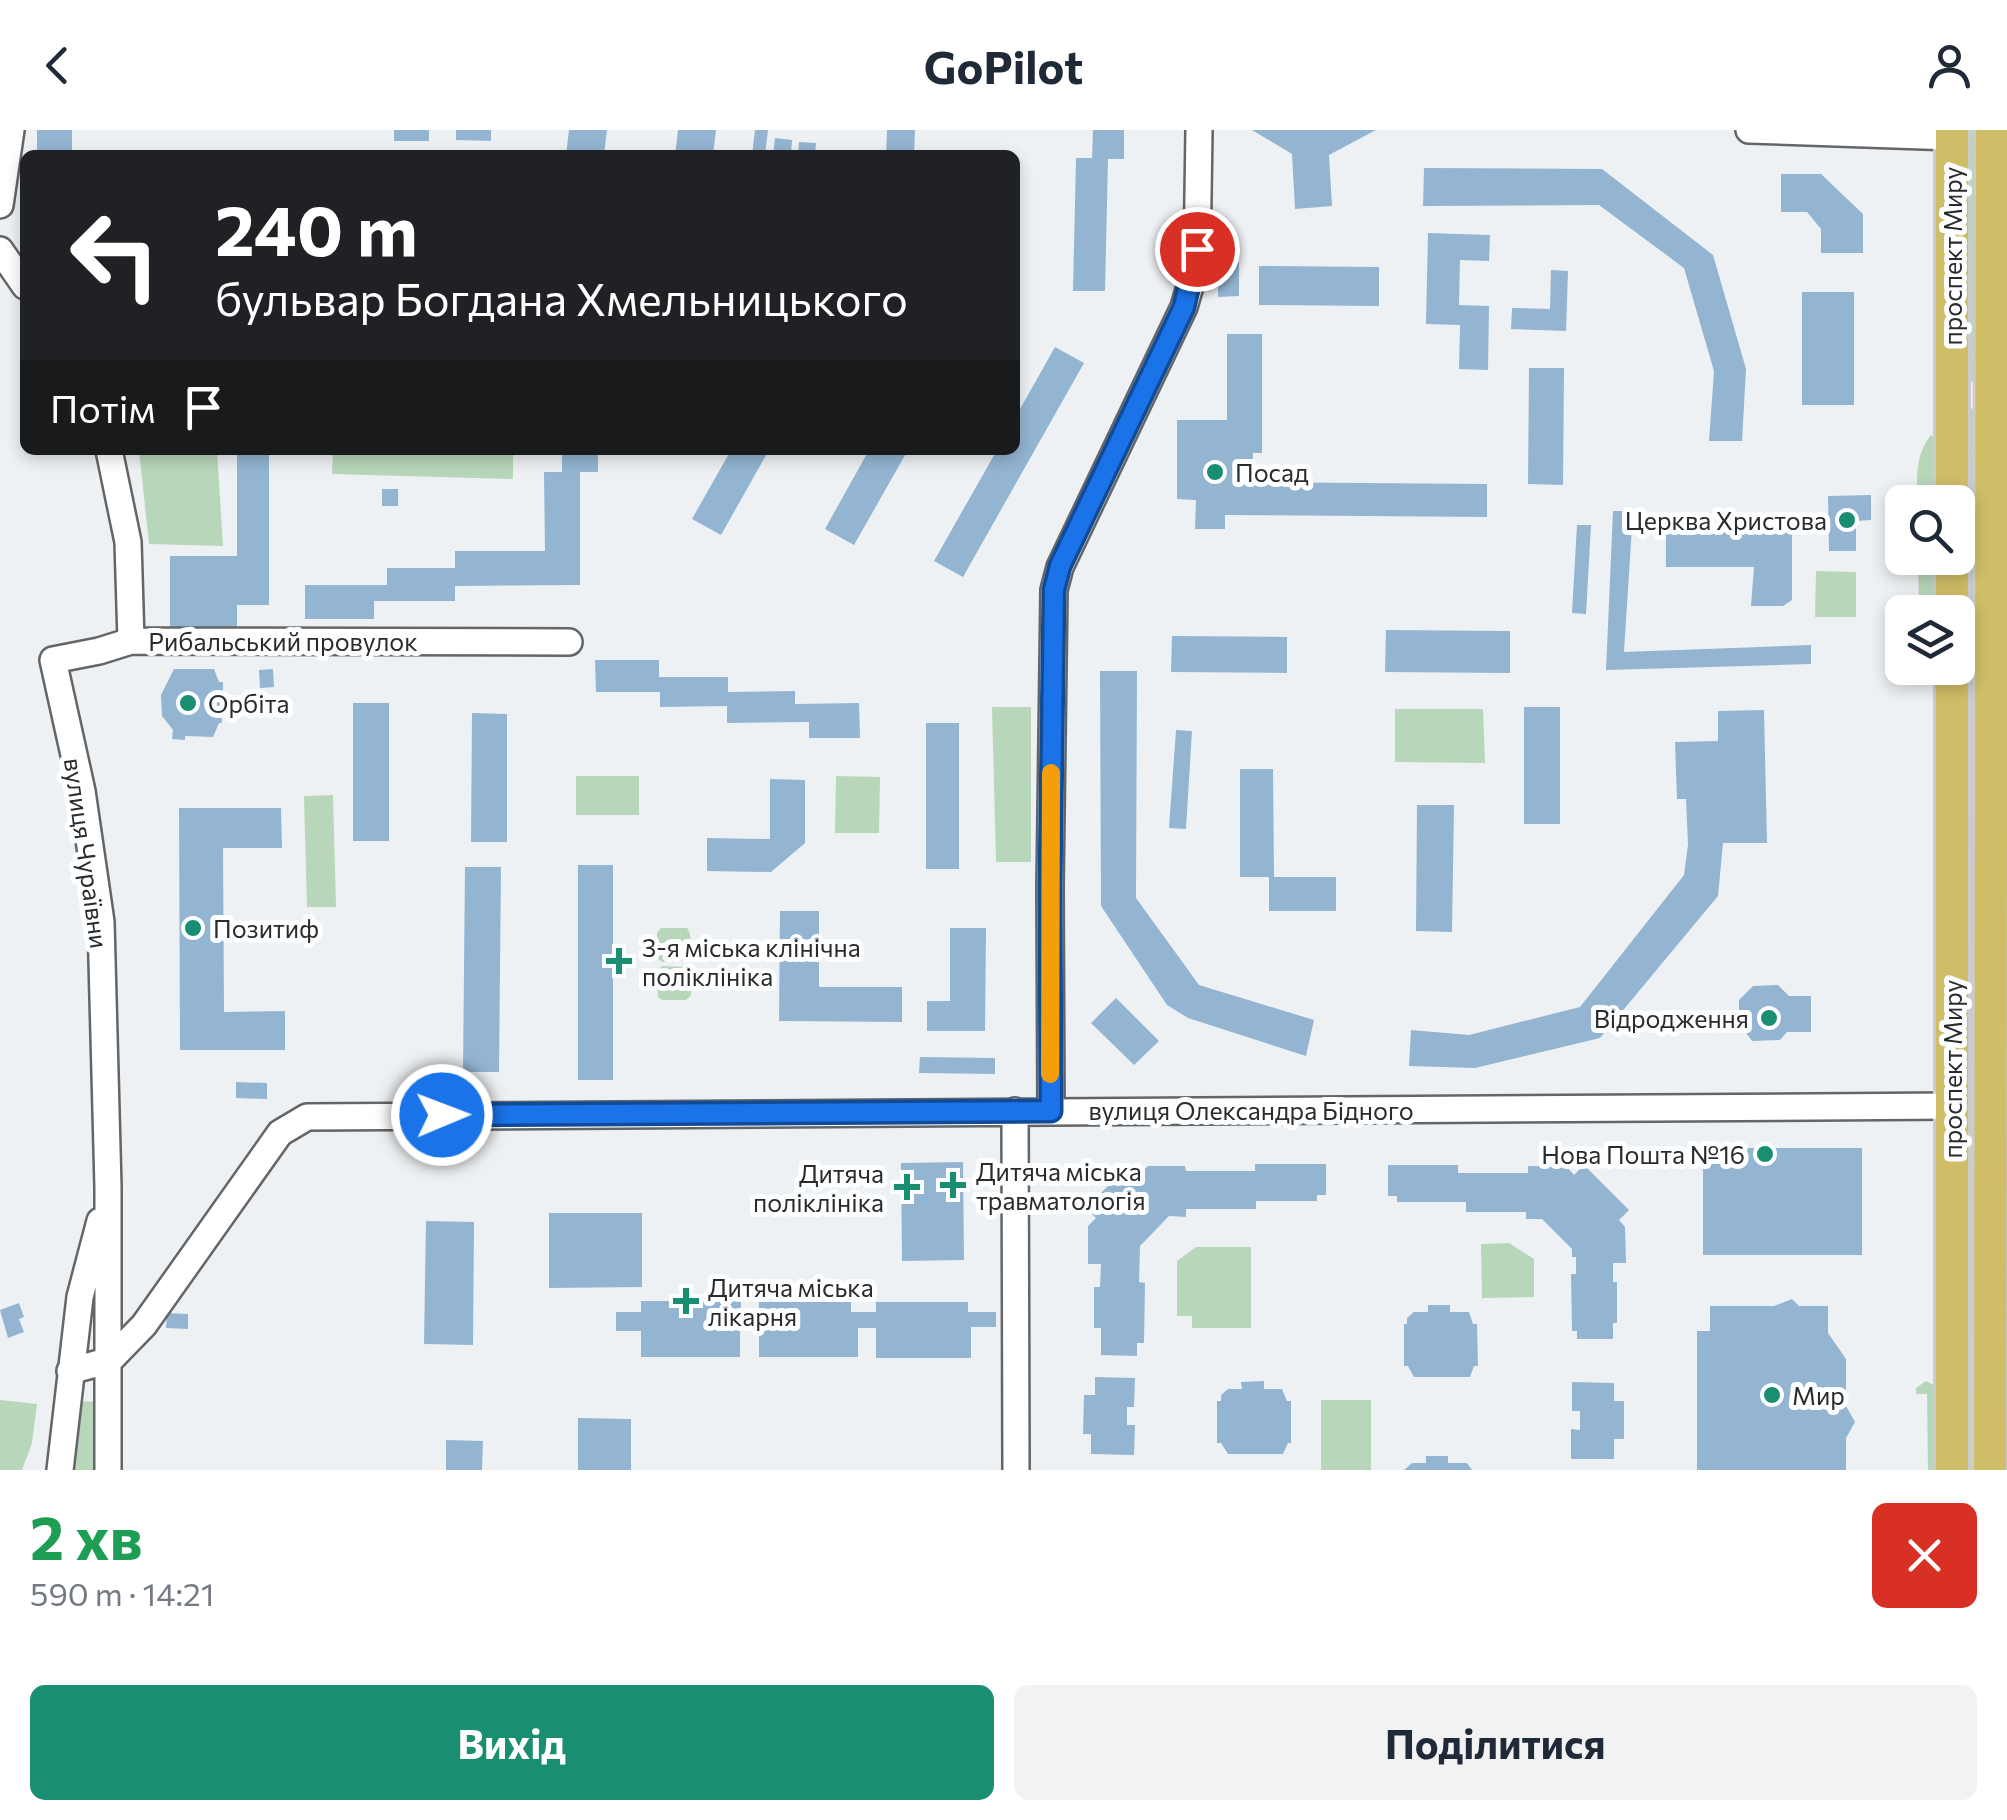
<!DOCTYPE html>
<html lang="uk">
<meta charset="utf-8">
<style>
:root{--surface:#fff;--page:#f2f2f3;--text:#1f2937;--muted:#747a83;--accent:#1a8e70}
body{margin:0;font-family:Commissioner,sans-serif;background:var(--page);color:var(--text);height:100vh;display:flex;flex-direction:column;font-size:38px;white-space:nowrap}
*{box-sizing:border-box;margin:0}
p{font-size:32px;color:var(--muted)}
.icon{flex:none;width:55px;height:55px;fill:none;stroke:currentColor;stroke-width:2;stroke-linecap:round;stroke-linejoin:round}
.map{position:relative;height:1340px;overflow:hidden}
.sheet{display:flex;flex-direction:column;background:var(--surface);flex:1}
.sheet>*{flex:none}
.top-card{position:absolute;left:20px;top:20px;width:1000px;height:305px;border-radius:15px;box-shadow:0 5px 15px #0003;background:#202124;color:#fff;overflow:hidden}
.controls{position:absolute;left:1885px;top:355px;display:grid;gap:20px}
.controls a{display:grid;place-items:center;width:90px;height:90px;border-radius:15px;background:var(--surface);box-shadow:0 5px 15px #0003;font-size:50px}
.pin{position:absolute;display:grid;place-items:center;width:85px;height:85px;color:#fff;margin:-42px;border:5px solid #fff;border-radius:50%;box-shadow:0 2px 10px #0007}
.me{position:absolute;width:110px;margin:-55px;rotate:89deg;stroke-linejoin:round;filter:drop-shadow(0 0 8px #0008)}
.turn{display:flex;align-items:center;gap:35px;height:210px;padding:0 30px;font-size:45px}
.turn .icon{width:130px;height:130px;stroke-width:2.5}
.turn b{display:block;font-size:70px;line-height:85px}
.then{display:flex;align-items:center;height:95px;padding:0 30px;background:#0003;gap:20px;font-size:38px}
.round{display:grid;place-items:center;flex:none;width:105px;height:105px;border-radius:15px;background:var(--page)}
.summary{display:flex;align-items:center;justify-content:space-between;height:170px;padding:0 30px}
h1{font-size:60px;font-weight:700;line-height:75px;color:#1e9e55}
.primary-button{display:flex;gap:20px;margin-top:auto;padding:20px 30px}
.primary-button a{flex:1;height:115px;border-radius:15px;background:var(--accent);color:#fff;font-size:40px;font-weight:700;line-height:115px;text-align:center}
.primary-button a+a{background:var(--page);color:var(--text)}
header{display:flex;justify-content:space-between;align-items:center;height:130px;padding:0 30px;background:var(--surface);font-size:45px;font-weight:700}
.map>svg:first-child{display:block}
</style>
<header><svg class="icon" aria-label="back" viewBox="0 0 24 24"><path d="M15 5l-7 7 7 7"/></svg>GoPilot<svg class="icon" aria-label="person" viewBox="0 0 24 24"><circle cx="12" cy="8" r="4"/><path d="M4 21q1-7 8-7t8 7"/></svg></header>
<div class="map">
<svg width="2007" height="1340" viewBox="0 0 2007 1340">
<rect width="100%" height="100%" fill="#eef1f3"/>
<path fill="#b8d6b9" d="M1966 0H1978L1976 246 1973 252 1966 250Z
M1965 278 1976 279 1978 1216 1968 1210Z
M1931 305 1935 308V372H1917C1917 349 1915 324 1931 305Z
M139 320H217L223 416 149 414Z
M333 320H513V349L332 344Z
M1918 428H1935V482H1919Z
M1816 441 1856 442V487H1815Z
M992 577H1031V732H996Z
M1395 579H1483L1485 633 1395 632Z
M576 646H639V685H576Z
M836 646 880 647 879 703H835Z
M333 665 336 777H307L304 666Z
M661 798H687C693 806 692 824 686 831L662 832 657 828V803Z
M662 836 687 837 691 842V865L686 870H662L658 867 657 842Z
M1509 1113 1534 1129V1167L1482 1168 1481 1114Z
M1196 1117H1251V1198H1192V1186H1177V1131Z
M1926 1251 1938 1257V1340H1928L1927 1264H1916V1258Z
M0 1270 37 1274 32 1313 22 1340H0Z
M1321 1270H1371V1340H1321Z
M77 1271 101 1272 96 1340H70Z"/>
<path fill="#93b5d2" d="M37 0H72V25H37Z
M394 0H429V11H394Z
M456 0H491V11L456 10Z
M569 0H607L604 25H566Z
M678 0H716L713 25H675Z
M755 0H768L765 25H752Z
M887 0H915L914 25H886Z
M1093 0H1124V29H1108L1105 161H1073L1076 28H1092Z
M1252 0H1376L1329 25 1332 76 1295 79 1292 24Z
M775 8 792 10 791 25H773Z
M799 12 816 13 815 25H798Z
M1424 38 1602 39 1713 125 1746 239 1742 311H1709L1714 241 1684 138 1599 75 1423 76Z
M1781 44H1821L1863 84V123H1821V99L1807 82H1781Z
M1428 103 1490 105 1489 131 1460 130 1459 175 1489 176 1488 240 1459 239 1460 195 1426 194Z
M1218 132H1239V166L1218 167Z
M1259 136 1379 137V176L1259 175Z
M1551 140 1568 141 1566 201 1511 199 1512 178 1550 179Z
M1802 162H1854V275H1802Z
M1227 204H1262V323H1253V352L1487 354V387L1225 385V399H1195L1196 370 1177 369V290H1227Z
M1055 217 1084 233 963 447 934 431 997 320H1015V288Z
M1529 238H1564L1563 355 1528 354Z
M237 320H269V475H237V502H170V426H237Z
M562 320H598V342H580V455L455 456V471H374V489H305V455H387V438H455V421H545L544 342H562Z
M731 320H769L721 405 692 389Z
M869 320H908L854 415 825 399Z
M382 359H398V376H382Z
M1871 365V390L1856 391V421H1829L1828 366Z
M1613 381H1633L1624 522 1811 515V534L1606 540Z
M1673 394 1679 400 1755 402V394H1766V399H1789L1792 404V470L1783 476H1751L1754 437H1666V401Z
M1577 395H1591L1586 484 1572 483Z
M1386 500 1510 501V543L1385 542Z
M1172 506 1287 507V543L1171 542Z
M595 530H659V547H728V562L795 561V574L859 573 860 608H809V592L727 593V576L660 577V562H596Z
M174 539H214L219 552H223V565H219L222 593H219L213 607 185 606V610L172 609 173 600 162 586 161 565Z
M273 539 274 557 260 558 259 540Z
M1100 541H1137L1136 768 1199 855 1314 890 1306 926 1188 888 1167 875 1101 776Z
M353 573H389V711H353Z
M1524 577H1560V694H1524Z
M1764 580 1767 713H1723L1718 766 1600 908 1475 938 1409 936 1411 900 1469 905 1580 877 1684 745 1688 715 1686 669H1677L1675 612 1718 611V581Z
M472 583 507 584V712H471Z
M926 593H959V739H926Z
M1176 600 1192 601 1186 699 1169 698Z
M1240 639H1273L1274 747H1336V781H1269V747H1240Z
M770 649 805 650V713L771 742 707 741V708L770 709Z
M1417 675H1454L1452 802 1416 801Z
M179 678H281L282 718H223L224 882 285 881V920H180Z
M578 735H613V950H578Z
M465 737H501L499 942H463Z
M780 781H819V857H902V892L779 891Z
M950 798H986L985 901H927V871H950Z
M1778 855 1789 866H1811V902H1787L1780 910 1752 911 1739 893V870L1753 856Z
M1116 868 1159 911 1134 935 1091 893Z
M920 927 995 928V944L919 943Z
M236 952 267 953V969L236 968Z
M1703 1018H1862V1125H1703Z
M963 1032 964 1130 902 1131 901 1033Z
M1131 1033 1141 1043 1148 1036H1185L1186 1041H1255V1034H1326V1065H1317V1071H1256V1079H1186V1087L1169 1086 1140 1116 1139 1152 1145 1153 1144 1213H1137V1226L1101 1225V1198H1094V1157H1100L1101 1134H1088V1096L1096 1088 1086 1078Z
M1388 1035H1458V1043H1528V1036L1567 1037 1574 1045 1584 1035 1629 1080 1619 1090 1625 1097 1626 1133H1613V1152H1617V1193H1613V1209H1577V1201H1572L1571 1144H1576V1127H1572V1119L1542 1089H1526V1082H1466V1072H1397V1066H1388Z
M549 1083H642V1157L549 1158Z
M426 1091 474 1092 473 1215 424 1214Z
M1792 1169 1799 1176H1828V1203L1846 1229V1276L1855 1292 1846 1308V1340H1697V1201H1710V1176H1774Z
M641 1171H741V1181H759V1172H851V1182H876V1172H968V1182H996V1197H971V1228H876V1198H858V1227H759V1198H740V1227H641V1201H616V1182H641Z
M19 1173 24 1187 19 1189 24 1202 8 1208 0 1180Z
M1428 1175H1450V1182H1469L1473 1194H1477L1478 1236H1474L1470 1247H1414L1408 1236H1404V1194H1407V1188L1414 1182H1428Z
M167 1183 188 1184V1199L166 1198Z
M1095 1247 1135 1248 1134 1277H1127V1295H1135L1134 1325 1091 1324V1304H1083L1084 1265H1095Z
M1264 1251V1259H1282L1287 1271H1291V1313H1288L1283 1324H1228L1221 1313H1217V1271H1221V1265L1228 1259H1242L1241 1252Z
M1572 1252 1614 1253V1271H1624V1309H1614V1329H1571V1299L1580 1300V1281H1572Z
M578 1288 631 1289V1340H578Z
M446 1310 483 1311 482 1340H446Z
M1426 1326H1448V1333H1467L1472 1340H1404L1412 1333H1426Z"/>
<g fill="none" stroke-linecap="round" stroke-linejoin="round">
<defs>
<path id="minor" d="M1749 0 1952 7
M0 75 11 0
M0 120 25 156
M109 320 128 412 131 511
M1015 981 1016 1340
M1051 981 1050 758 1054 460 1060 437 1184 177 1197 132 1199 0
M70 1241 110 1230 144 1195 280 1003 307 987 1952 976
M60 1340 80 1167 100 1091
M108 1340V1057L101 792 82 661 53 530 99 521 131 511 569 512"/>
<path id="major" d="M1952 0V372
M1952 428V482
M1952 538V1340
M1990 1340 1992 0"/>
</defs>
<use href="#minor" stroke="#636567" stroke-width="30"/>
<use href="#major" stroke="#ccc" stroke-width="38"/>
<use href="#minor" stroke="#fff" stroke-width="25"/>
<use href="#major" stroke="#cfbd68" stroke-width="32"/>
</g>
<g fill="none" stroke-linecap="round" stroke-linejoin="round">
<defs>
<path id="route" d="M442 985 1051 981 1050 758 1054 460 1060 436 1184 177 1197 119"/>
</defs>
<use href="#route" stroke="#114b97" stroke-width="25"/>
<use href="#route" stroke="#1a73e8" stroke-width="18"/>
<path stroke="#f59e0b" stroke-width="18" d="M1050 944 1051 643"/>
</g>
<g fill="#1a8e70" stroke="#fdfeff" stroke-width="4">
<circle cx="1215" cy="342" r="10"/>
<circle cx="1847" cy="390" r="10"/>
<circle cx="188" cy="573" r="10"/>
<circle cx="193" cy="798" r="10"/>
<path d="M614 816h10v10h10v10h-10v10h-10v-10h-10v-10h10z"/>
<circle cx="1769" cy="888" r="10"/>
<circle cx="1765" cy="1024" r="10"/>
<path d="M948 1040h10v10h10v10h-10v10h-10v-10h-10v-10h10z"/>
<path d="M902 1042h10v10h10v10h-10v10h-10v-10h-10v-10h10z"/>
<path d="M681 1156h10v10h10v10h-10v10h-10v-10h-10v-10h10z"/>
<circle cx="1772" cy="1265" r="10"/>
</g>
<g text-anchor="middle" dominant-baseline="central" stroke-width="10" stroke-linejoin="round" paint-order="stroke">
<g font-size="25" fill="#2a2b2c" stroke="#fdfeff">
<text transform="translate(1952 126) rotate(-90)">проспект Миру</text>
<text x="283" y="511">Рибальський провулок</text>
<text transform="translate(87 723) rotate(82)">вулиця Чураївни</text>
<text transform="translate(1952 939) rotate(-90)">проспект Миру</text>
<text x="1251" y="980">вулиця Олександра Бідного</text>
</g>
<g font-size="25" fill="#2a2b2c" stroke="#fdfeff" text-anchor="start">
<text x="1235" y="342">Посад</text>
<text x="1827" y="390" text-anchor="end">Церква Христова</text>
<text x="208" y="573">Орбіта</text>
<text x="213" y="798">Позитиф</text>
<text x="642" y="817">3-я міська клінічна<tspan x="642" dy="29">поліклініка</tspan></text>
<text x="1749" y="888" text-anchor="end">Відродження</text>
<text x="1745" y="1024" text-anchor="end">Нова Пошта №16</text>
<text x="976" y="1041">Дитяча міська<tspan x="976" dy="29">травматологія</tspan></text>
<text x="884" y="1043" text-anchor="end">Дитяча<tspan x="884" dy="29">поліклініка</tspan></text>
<text x="708" y="1157">Дитяча міська<tspan x="708" dy="29">лікарня</tspan></text>
<text x="1792" y="1265">Мир</text>
</g>
</g>
</svg>
<div class="controls">
<a><svg class="icon" aria-label="search" viewBox="0 0 24 24"><circle cx="10" cy="10" r="6"/><path d="M15 15l6 6"/></svg></a>
<a><svg class="icon" aria-label="layers" viewBox="0 0 24 24"><path d="M12 4l9 5-9 5-9-5zM3 14l9 5 9-5"/></svg></a>
</div>
<div class="pin" style="left:1197px;top:119px;background:#d93025"><svg class="icon" aria-label="arrive" viewBox="0 0 24 24"><path d="M6 21V4h12l-3 4 3 4H6"/></svg></div>
<svg class="me" style="left:442px;top:985px" viewBox="-20 -20 40 40"><circle r="17" fill="#1a73e8" stroke="#fff" stroke-width="3"/><path d="M0-11L8 9 0 5-8 9z" fill="#fff"/></svg>
<div class="top-card">
<div class="turn"><svg class="icon" aria-label="left" viewBox="0 0 24 24"><path d="M17 20v-9H6M10 6l-5 5 5 5"/></svg><div><b>240 m</b>бульвар Богдана Хмельницького</div></div>
<div class="then">Потім<svg class="icon" aria-label="arrive" viewBox="0 0 24 24"><path d="M6 21V4h12l-3 4 3 4H6"/></svg></div>
</div>
</div>
<section class="sheet">
<div class="summary"><div><h1>2 хв</h1><p>590 m · 14:21</p></div><a class="round" style="background:#d93025;color:#fff"><svg class="icon" aria-label="close" viewBox="0 0 24 24"><path d="M6 6l12 12M18 6L6 18"/></svg></a></div>
<div class="primary-button"><a>Вихід</a><a>Поділитися</a></div>
</section>
